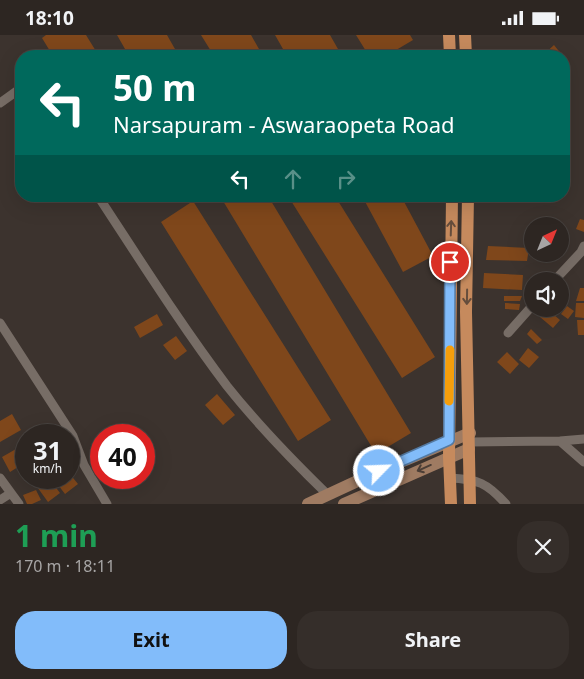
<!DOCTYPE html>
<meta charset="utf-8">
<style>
:root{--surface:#2d2622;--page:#352e2a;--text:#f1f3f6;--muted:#a7a5a5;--line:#484340;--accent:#82bcfa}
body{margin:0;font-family:"Noto Sans",sans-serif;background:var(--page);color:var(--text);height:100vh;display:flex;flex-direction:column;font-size:19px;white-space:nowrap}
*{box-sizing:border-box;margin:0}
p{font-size:16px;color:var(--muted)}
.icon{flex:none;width:28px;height:28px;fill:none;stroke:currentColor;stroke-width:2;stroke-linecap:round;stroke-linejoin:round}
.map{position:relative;height:469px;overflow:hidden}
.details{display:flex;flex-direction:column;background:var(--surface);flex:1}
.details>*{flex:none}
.hud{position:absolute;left:15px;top:15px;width:555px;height:152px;border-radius:20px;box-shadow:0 5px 20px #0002,0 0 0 1px var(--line);background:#00695c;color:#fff;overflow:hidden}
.needle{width:32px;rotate:43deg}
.buttons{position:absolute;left:524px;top:182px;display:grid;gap:10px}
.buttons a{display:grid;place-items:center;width:45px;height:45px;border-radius:50%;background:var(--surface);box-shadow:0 5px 20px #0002,0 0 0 1px var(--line);font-size:25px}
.speed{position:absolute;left:15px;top:389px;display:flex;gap:10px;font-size:25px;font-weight:700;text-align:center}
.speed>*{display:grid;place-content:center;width:65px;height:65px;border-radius:50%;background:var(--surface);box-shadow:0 5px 20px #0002,0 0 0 1px var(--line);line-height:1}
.speed small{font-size:12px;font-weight:400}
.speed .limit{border:8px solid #d22;background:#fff;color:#111}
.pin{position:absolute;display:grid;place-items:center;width:42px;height:42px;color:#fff;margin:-21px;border:2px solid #fff;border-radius:50%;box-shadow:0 1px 5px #0007}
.me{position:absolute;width:55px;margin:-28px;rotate:66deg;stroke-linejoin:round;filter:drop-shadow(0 0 4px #0008)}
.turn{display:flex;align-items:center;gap:18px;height:105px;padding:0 15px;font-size:22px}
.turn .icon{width:65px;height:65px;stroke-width:2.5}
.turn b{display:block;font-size:35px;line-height:42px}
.lanes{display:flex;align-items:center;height:48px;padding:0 15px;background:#0003;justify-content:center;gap:25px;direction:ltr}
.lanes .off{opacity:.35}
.round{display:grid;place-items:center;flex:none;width:52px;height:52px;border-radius:20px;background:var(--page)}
.overview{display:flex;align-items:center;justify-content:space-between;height:85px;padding:0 15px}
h1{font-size:30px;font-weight:700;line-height:38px;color:#1e9e55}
.action{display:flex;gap:10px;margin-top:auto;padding:10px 15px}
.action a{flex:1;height:58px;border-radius:20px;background:var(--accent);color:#111;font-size:20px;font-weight:700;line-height:58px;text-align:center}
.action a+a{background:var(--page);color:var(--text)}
.status{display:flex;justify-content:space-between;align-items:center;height:35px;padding:0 25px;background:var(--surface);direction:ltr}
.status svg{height:14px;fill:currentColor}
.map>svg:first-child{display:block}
</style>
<div class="status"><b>18:10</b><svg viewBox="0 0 49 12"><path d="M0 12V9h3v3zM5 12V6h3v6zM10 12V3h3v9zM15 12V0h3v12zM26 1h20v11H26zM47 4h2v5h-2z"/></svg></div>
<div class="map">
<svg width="584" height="469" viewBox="0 0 584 469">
<rect width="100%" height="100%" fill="#3c332e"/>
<path fill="#7f471b" d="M46 0H86L99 21H53L42 3Z
M117 0H167L179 21H129Z
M201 0H251L263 21H214Z
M275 0H330L342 21H287Z
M356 0H410L413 5 386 21H369Z
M554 10 562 20 561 21H542Z
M220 161H268L411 398 376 419Z
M288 161H335L435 322 402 343Z
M362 161H401L433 221 403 237Z
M193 166 331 385 298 406 161 187Z
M580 184 584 185V197L576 194Z
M488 211 529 213 527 226 486 225Z
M484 238 523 240 522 255 483 253Z
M580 253H584V266H576Z
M504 261H522L520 266H504Z
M505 268 520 269 519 275 505 274Z
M576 268H584V283L575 282Z
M567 271 574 276 568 284 561 279Z
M547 274 560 285 553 293 540 282Z
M157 279 163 290 140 303 134 292Z
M577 285H584V300H578Z
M531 294 542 305 537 309 527 299Z
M176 301 187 316 175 325 163 310Z
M528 313 539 322 529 333 519 325Z
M507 317 519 329 510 339 497 327Z
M217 359 235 380 223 390 205 370Z
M12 379 21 395 0 407V386Z
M23 410 26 417V427L10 437 2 422Z
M69 438 78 449 65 459 52 442H69Z
M43 442H48L60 458 48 467 35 449Z
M36 455 41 465 32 469H27L23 460Z"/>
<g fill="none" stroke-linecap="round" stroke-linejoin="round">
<path stroke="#776d66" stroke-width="9" d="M0 68 21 53
M98 161C140 225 181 290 227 351 258 390 293 426 328 460
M554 246 581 217 584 211
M0 288 73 401 84 430 107 469
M508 298 532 271
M560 406 584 427
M470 407 560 406 584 404
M0 443 19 469
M449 443C478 444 487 448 506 469
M0 465 11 458"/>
<path stroke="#9f7b62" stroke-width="12" d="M308 469 379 436 470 398
M344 469 469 414"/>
<path stroke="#c68a5d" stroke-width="12" d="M449 0 450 21
M465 0 466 21
M468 161 466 277 470 469
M451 469 449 422 452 161"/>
</g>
<defs><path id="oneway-shaft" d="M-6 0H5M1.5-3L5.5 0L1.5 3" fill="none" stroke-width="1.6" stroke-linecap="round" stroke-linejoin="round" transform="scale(1.25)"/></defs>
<g stroke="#654d3c">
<use href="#oneway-shaft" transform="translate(451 193) rotate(-88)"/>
<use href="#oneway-shaft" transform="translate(467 262) rotate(91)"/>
</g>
<use stroke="#4b3e36" href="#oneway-shaft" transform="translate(424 433) rotate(156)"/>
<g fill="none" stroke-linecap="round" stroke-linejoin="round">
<defs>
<path id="route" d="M379 436 449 405 450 227"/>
</defs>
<use href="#route" stroke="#547aa2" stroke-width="12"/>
<use href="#route" stroke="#82bcfa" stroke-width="9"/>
<path stroke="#f59e0b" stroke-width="9" d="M449 366 450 315"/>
</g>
</svg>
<div class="buttons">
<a><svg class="needle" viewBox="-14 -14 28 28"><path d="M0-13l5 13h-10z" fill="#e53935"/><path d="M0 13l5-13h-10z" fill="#a7a5a5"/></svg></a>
<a><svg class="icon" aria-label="sound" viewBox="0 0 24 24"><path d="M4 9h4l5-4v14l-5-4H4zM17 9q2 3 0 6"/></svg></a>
</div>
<div class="speed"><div>31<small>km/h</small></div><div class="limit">40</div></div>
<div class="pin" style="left:450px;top:227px;background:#d93025"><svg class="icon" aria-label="arrive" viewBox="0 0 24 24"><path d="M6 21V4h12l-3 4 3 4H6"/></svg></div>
<svg class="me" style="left:379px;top:436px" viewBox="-20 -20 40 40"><circle r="17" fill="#82bcfa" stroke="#fff" stroke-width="3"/><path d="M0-11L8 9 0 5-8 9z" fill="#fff"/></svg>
<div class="hud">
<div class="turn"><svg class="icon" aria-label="left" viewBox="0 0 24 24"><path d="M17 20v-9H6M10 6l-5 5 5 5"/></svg><div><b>50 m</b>Narsapuram - Aswaraopeta Road</div></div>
<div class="lanes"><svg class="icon" aria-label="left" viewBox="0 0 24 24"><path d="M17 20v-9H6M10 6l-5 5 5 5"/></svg><svg class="icon off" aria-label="ahead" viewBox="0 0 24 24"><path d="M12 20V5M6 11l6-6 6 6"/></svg><svg class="icon off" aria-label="right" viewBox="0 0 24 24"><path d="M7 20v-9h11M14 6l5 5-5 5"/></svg></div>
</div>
</div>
<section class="details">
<div class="overview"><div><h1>1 min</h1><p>170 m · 18:11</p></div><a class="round"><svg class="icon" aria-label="close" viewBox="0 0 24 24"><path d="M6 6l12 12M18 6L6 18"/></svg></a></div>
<div class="action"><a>Exit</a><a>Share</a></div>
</section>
